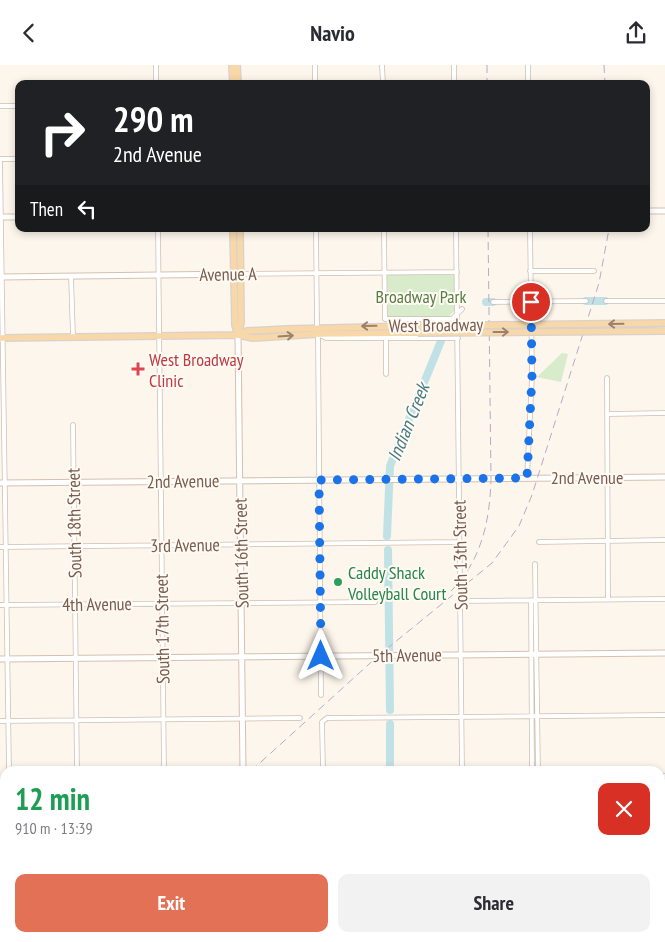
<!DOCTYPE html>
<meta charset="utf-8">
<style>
:root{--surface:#fff;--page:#f2f2f3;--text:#2b2b33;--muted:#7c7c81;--accent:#e27156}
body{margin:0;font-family:"PT Sans Narrow",sans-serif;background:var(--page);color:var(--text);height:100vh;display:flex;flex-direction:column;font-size:19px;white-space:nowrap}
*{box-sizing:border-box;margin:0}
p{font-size:16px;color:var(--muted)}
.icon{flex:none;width:28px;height:28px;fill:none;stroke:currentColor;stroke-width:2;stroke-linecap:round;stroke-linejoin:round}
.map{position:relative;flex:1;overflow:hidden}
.drawer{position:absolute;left:0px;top:701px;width:665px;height:176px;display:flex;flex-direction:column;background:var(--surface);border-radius:15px 15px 0 0;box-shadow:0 2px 8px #0003}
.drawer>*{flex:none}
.hud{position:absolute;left:15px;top:15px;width:635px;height:152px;border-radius:10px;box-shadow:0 2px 8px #0003;background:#202124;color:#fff;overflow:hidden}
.pin{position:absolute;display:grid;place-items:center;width:42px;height:42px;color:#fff;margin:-21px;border:2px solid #fff;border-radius:50%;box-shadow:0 1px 5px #0007}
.me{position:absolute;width:55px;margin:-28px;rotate:0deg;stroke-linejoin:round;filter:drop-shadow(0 0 4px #0008)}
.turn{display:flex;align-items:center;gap:18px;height:105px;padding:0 15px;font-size:22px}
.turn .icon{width:65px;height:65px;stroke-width:2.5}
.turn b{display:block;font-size:35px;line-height:42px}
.then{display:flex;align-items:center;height:48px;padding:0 15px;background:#0003;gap:10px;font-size:19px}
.round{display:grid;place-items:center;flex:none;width:52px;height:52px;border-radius:10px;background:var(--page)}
.head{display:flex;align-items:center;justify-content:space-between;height:85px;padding:0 15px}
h1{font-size:30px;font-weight:600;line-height:38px;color:#1e9e55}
.cta{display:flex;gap:10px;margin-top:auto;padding:10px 15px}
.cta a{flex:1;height:58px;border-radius:10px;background:var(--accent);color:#fff;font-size:20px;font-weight:600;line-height:58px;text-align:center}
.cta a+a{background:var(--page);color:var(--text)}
header{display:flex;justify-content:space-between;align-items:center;height:65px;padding:0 15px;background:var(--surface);font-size:22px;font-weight:600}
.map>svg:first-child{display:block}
</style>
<header><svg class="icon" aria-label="back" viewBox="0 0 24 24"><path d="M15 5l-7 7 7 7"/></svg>Navio<svg class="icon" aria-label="share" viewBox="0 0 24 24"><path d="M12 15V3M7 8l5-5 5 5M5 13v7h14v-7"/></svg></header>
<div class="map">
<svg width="665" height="877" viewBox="0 0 665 877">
<rect width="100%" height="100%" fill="#fcf6ec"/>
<path fill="#d8ebca" d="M387 210H454L455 245 448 252 388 253Z
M562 288 568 289 561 317 537 312Z"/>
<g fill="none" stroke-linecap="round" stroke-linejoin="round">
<path stroke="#c0e2e7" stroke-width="8" d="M586 236H605
M486 237H493
M387 471 390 401 441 276
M388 485 390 645
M390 659V706
M393 872V877"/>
<defs>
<path id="street" d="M156 0V19
M315 0V19
M382 0 383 19
M454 0V19
M528 0V19
M0 41H19
M0 94 9 706
M0 94H19
M158 164 164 706
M316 164 317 262
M384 164 385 254H452L462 244
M456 164 462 706
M530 206H594
M240 209 457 207
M71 211 73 272
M606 236H665
M493 237 586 236
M386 273V309
M607 313 608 534
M608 349 665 348
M73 360 77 706
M527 413 532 311 530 164
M539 477 665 475
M0 482 460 477
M535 499 538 706
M531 535 532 706
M461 536 665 534
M0 540 375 537
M321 630 318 269 326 273H458
M0 656 300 653
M323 706 322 657 327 653 665 650
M660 711H665
M0 718 5 717
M660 773H665
M0 779H5
M166 872V877
M325 872V877
M465 872V877
M541 872V877"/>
<path id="secondary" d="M646 146H665
M0 152H19
M0 212 240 209
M238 270 243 706
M0 418 665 412
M0 594 665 588
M660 834H665
M0 841H5
M245 872V877"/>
<path id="primary" d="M232 0 233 19
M237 0 238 19
M233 164 235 260 238 270
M238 270 247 266 287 264 417 261
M238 270 241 258 240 164
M0 273 238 270 253 273 318 269 418 268"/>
</defs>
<use href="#street" stroke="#cfbeb1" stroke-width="5.5"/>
<use href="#secondary" stroke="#d5c0b1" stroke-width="7"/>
<use href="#primary" stroke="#d9d1cd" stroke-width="8"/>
<use href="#street" stroke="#fff" stroke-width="4"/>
<use href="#secondary" stroke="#fff" stroke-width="5"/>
<use href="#primary" stroke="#f8d8a8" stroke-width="5.5"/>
<path stroke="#b9a9c8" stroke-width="1" stroke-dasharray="8 5" stroke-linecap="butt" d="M487 0V19
M604 0 605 19
M451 526C482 495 490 455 491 413L488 164
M251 706 378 591 492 498 519 461 532 430 599 218 609 164
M37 877 44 872"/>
<defs>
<path id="primary-bridge" d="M417 261 665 258
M418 268 665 266"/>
</defs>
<use href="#primary-bridge" stroke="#d9d1cd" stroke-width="8" stroke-linecap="butt"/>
<use href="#primary-bridge" stroke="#f8d8a8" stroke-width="5.5"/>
</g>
<defs><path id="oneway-shaft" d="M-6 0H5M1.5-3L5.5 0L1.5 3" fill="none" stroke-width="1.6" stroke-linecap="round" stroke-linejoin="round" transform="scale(1.25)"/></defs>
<g stroke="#9e8169">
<use href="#oneway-shaft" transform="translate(616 259) rotate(179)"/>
<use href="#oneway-shaft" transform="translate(369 261) rotate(179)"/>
<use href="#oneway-shaft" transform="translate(501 267)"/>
<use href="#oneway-shaft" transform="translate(286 271) rotate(-4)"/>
</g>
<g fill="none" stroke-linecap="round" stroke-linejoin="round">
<path stroke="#1a73e8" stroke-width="9" stroke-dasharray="0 16.2" d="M321 591 319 415 527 413 532 311 531 237"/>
</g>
<path fill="#e0444e" stroke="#fffaf3" stroke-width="2" d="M135.5 296.5h5v5h5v5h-5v5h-5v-5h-5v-5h5z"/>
<circle fill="#2e9e5b" stroke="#fffaf3" stroke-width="2" cx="338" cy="517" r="5"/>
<g text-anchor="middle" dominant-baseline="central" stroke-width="4" stroke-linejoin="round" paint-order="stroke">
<g font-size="18" fill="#785c4e" stroke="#fffaf3">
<text transform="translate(228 209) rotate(-1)">Avenue A</text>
<text transform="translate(436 260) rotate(-1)">West Broadway</text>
<text x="587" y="412">2nd Avenue</text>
<text transform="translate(183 416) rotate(-1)">2nd Avenue</text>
<text transform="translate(74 458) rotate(-91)">South 18th Street</text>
<text transform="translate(185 480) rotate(-1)">3rd Avenue</text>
<text transform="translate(241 488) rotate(-91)">South 16th Street</text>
<text transform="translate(460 490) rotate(-91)">South 13th Street</text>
<text transform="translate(97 539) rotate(-1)">4th Avenue</text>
<text transform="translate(162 564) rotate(-91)">South 17th Street</text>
<text transform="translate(407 590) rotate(-1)">5th Avenue</text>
</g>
<g font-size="18" fill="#587e46" stroke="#fffaf3">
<text x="421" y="231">Broadway Park</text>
</g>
<g font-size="18" fill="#be3a42" stroke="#fffaf3" text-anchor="start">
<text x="149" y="294">West Broadway<tspan x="149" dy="21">Clinic</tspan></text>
</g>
<g font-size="18" fill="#27864d" stroke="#fffaf3" text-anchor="start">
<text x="348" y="507">Caddy Shack<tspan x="348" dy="21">Volleyball Court</tspan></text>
</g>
<g font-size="19" font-style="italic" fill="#457b83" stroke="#fffaf3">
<text transform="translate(408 357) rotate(-68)">Indian Creek</text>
</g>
</g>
</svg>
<div class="pin" style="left:531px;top:237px;background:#d93025"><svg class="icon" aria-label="arrive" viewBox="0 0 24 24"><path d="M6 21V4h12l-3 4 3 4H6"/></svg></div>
<svg class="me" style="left:321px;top:591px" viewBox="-20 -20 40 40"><path d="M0-17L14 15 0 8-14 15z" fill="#1a73e8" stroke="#fff" stroke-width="4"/></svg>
<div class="hud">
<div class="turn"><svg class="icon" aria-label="right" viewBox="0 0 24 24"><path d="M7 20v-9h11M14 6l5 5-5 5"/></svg><div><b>290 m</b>2nd Avenue</div></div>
<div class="then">Then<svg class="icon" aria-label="left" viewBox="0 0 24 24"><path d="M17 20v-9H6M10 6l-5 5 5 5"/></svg></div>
</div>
<section class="drawer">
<div class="head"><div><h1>12 min</h1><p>910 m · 13:39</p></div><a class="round" style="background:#d93025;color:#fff"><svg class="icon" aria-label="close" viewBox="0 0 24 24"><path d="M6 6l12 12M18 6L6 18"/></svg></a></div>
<div class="cta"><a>Exit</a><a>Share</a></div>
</section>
</div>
